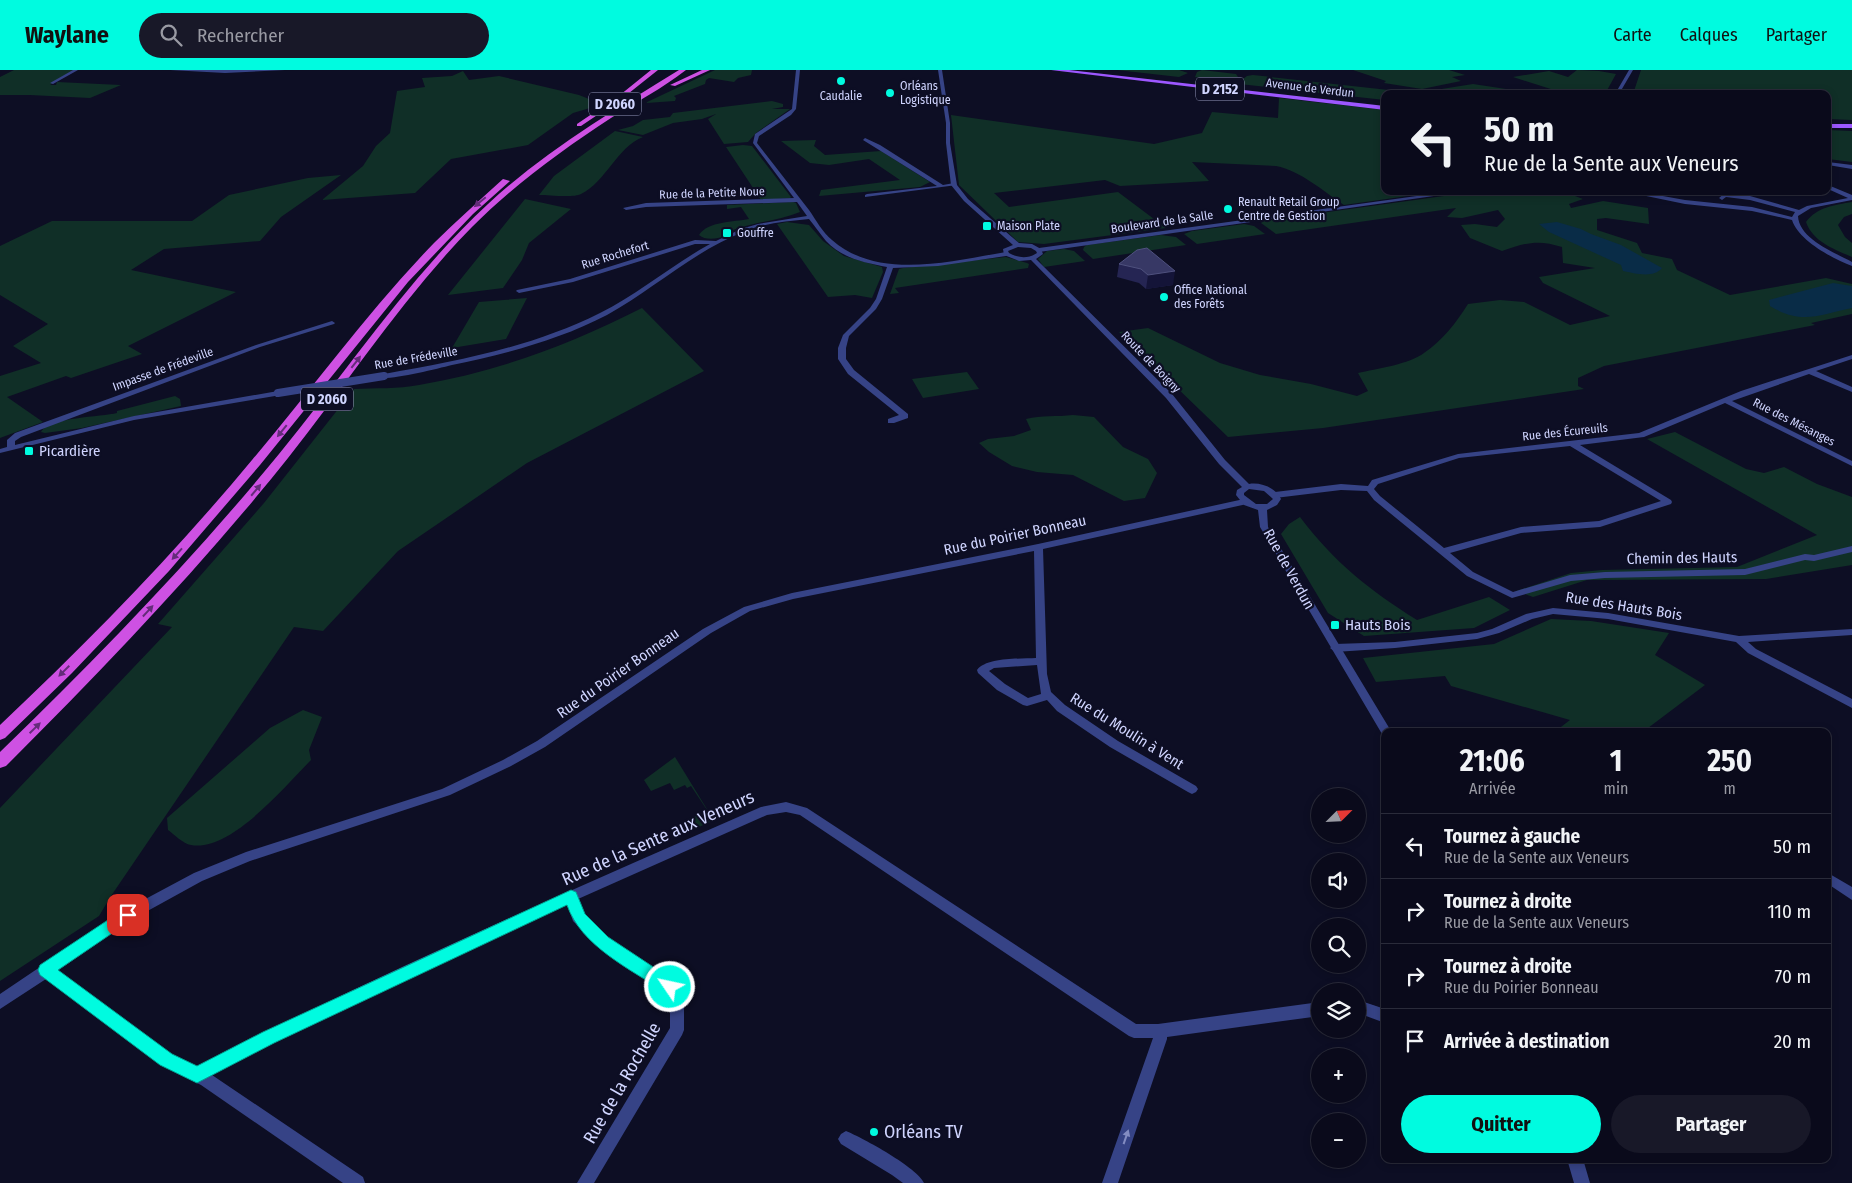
<!DOCTYPE html>
<html lang="fr">
<meta charset="utf-8">
<style>
:root{--surface:#0a0a1b;--page:#181828;--text:#f1f3f6;--muted:#999aa3;--line:#2a2b3a;--accent:#00fbe0}
body{margin:0;font-family:"Fira Sans Condensed",sans-serif;background:var(--page);color:var(--text);height:100vh;display:flex;flex-direction:column;font-size:19px;white-space:nowrap}
*{box-sizing:border-box;margin:0}
p{font-size:16px;color:var(--muted)}
.icon{flex:none;width:28px;height:28px;fill:none;stroke:currentColor;stroke-width:2;stroke-linecap:round;stroke-linejoin:round}
.map{position:relative;flex:1;overflow:hidden}
.drawer{position:absolute;left:1381px;top:658px;width:450px;height:435px;display:flex;flex-direction:column;background:var(--surface);border-radius:10px;box-shadow:0 2px 8px #0003,0 0 0 1px var(--line)}
.drawer>*{flex:none}
.top-card{position:absolute;left:1381px;top:20px;width:450px;height:105px;border-radius:10px;box-shadow:0 2px 8px #0003,0 0 0 1px var(--line);background:#0a0a1b;color:var(--text);overflow:hidden}
.needle{width:32px;rotate:66deg}
.tools{position:absolute;left:1311px;top:718px;display:grid;gap:10px}
.tools a{display:grid;place-items:center;width:55px;height:55px;border-radius:50%;background:var(--surface);box-shadow:0 2px 8px #0003,0 0 0 1px var(--line);font-size:25px}
.pin{position:absolute;display:grid;place-items:center;width:42px;height:42px;color:#fff;margin:-21px;border-radius:10px;box-shadow:0 2px 8px #0006}
.me{position:absolute;width:55px;margin:-28px;rotate:304deg;stroke-linejoin:round;filter:drop-shadow(0 0 4px #0008)}
.turn{display:flex;align-items:center;gap:18px;height:105px;padding:0 20px;font-size:22px}
.turn .icon{width:65px;height:65px;stroke-width:2.5}
.turn b{display:block;font-size:35px;line-height:42px}
.eta{display:flex;justify-content:space-evenly;align-items:center;height:85px;text-align:center}
.eta b{font-size:30px;font-weight:700;line-height:35px}
.primary-button{display:flex;gap:10px;margin-top:auto;padding:10px 20px}
.primary-button a{flex:1;height:58px;border-radius:30px;background:var(--accent);color:#111;font-size:20px;font-weight:700;line-height:58px;text-align:center}
.primary-button a+a{background:var(--page);color:var(--text)}
ul{padding:0;list-style:none}
li{display:flex;align-items:center;gap:15px;height:65px;padding:0 20px;border-top:1px solid var(--line)}
li div{flex:1}
li b{display:block;font-size:19px}
li em{font-style:normal}
header{display:flex;align-items:center;gap:30px;box-sizing:border-box;height:70px;padding:0 25px;background:var(--accent);color:#111}
header strong{font-size:24px}
nav{display:flex;gap:28px;margin-inline-start:auto;font-size:18px}
.search{width:350px;height:45px;background:var(--page);display:flex;align-items:center;gap:12px;box-sizing:border-box;padding:0 18px;border-radius:28px;color:var(--muted);font-size:19px}
.map>svg:first-child{display:block}
</style>
<header>
<strong>Waylane</strong>
<div class="search"><svg class="icon" aria-label="search" viewBox="0 0 24 24"><circle cx="10" cy="10" r="6"/><path d="M15 15l6 6"/></svg>Rechercher</div>
<nav><a>Carte</a><a>Calques</a><a>Partager</a></nav>
</header>
<div class="map">
<svg width="1852" height="1113" viewBox="0 0 1852 1113">
<rect width="100%" height="100%" fill="#0d0e24"/>
<path fill="#102f27" d="M14 0H74L50 15H56L57 12 121 15 90 28 30 25H0V7Z
M715 0H752L751 5 738 8 734 12 709 8 706 10 705 14 674 26 676 28 675 31 645 33Z
M1117 0H1179L1188 3 1179 7Z
M1202 0 1236 4 1238 7 1225 11 1195 7 1197 2Z
M1353 0H1449L1465 5 1452 7 1461 11 1422 19 1384 13 1386 11Z
M1577 0 1599 1 1616 4 1605 24 1557 21 1513 7 1549 1 1568 7Z
M1641 0H1852V50L1828 49V24H1633Z
M463 1 469 10 499 6 579 25 589 29 590 38 573 43 528 75 451 89 415 123 322 130 363 96 376 76 390 63 397 21 425 17 422 8 452 6Z
M1253 5 1425 24H1385V30L1239 14V12L1247 6Z
M1473 14 1539 24H1449L1429 21Z
M1279 28 1385 40V121H1443L1344 135C1323 121 1301 101 1276 96L1192 92 1209 111 1120 116 1105 110 994 123 1009 137 1118 122 1166 158 1044 174 1018 172 959 115 951 45 1154 74 1202 63 1212 42 1278 48Z
M772 31 783 34V37L772 39H790L756 63 748 72 724 74 708 49 716 44 702 49 673 53 643 65 618 60 633 56 643 50 670 47 673 43Z
M1828 60 1852 61V92L1828 89Z
M615 61 643 67C616 78 606 112 581 124 574 128 548 125 539 125L554 106Z
M816 70 814 76 825 85 881 81 930 112 920 117 819 126 821 120 900 110 869 89 829 95 810 93 781 71Z
M743 75 752 76 791 127 790 128 761 130 726 77Z
M341 105 281 147 260 171 164 179 131 200 236 222 128 276 142 284 71 308 66 306 7 327 43 352 0 368V306L41 293 13 276 48 254 0 225V176L52 151H192L229 125 308 108Z
M1480 121H1579L1567 123 1583 129 1569 134 1571 138 1603 131 1648 138 1649 154 1606 148 1597 149V160L1637 173 1642 183 1672 189 1677 200 1730 225 1826 208 1852 214V244L1811 253 1815 255 1604 296 1578 308V316L1584 319 1323 358 1228 367 1119 262 1148 258 1220 293 1260 305 1311 314 1357 326 1368 321 1358 303C1376 299 1410 294 1424 283 1443 270 1456 253 1468 234L1500 230 1524 232 1570 255 1610 246 1543 213 1539 207 1595 198 1563 193 1562 177C1538 169 1525 173 1502 181L1470 168 1461 155 1475 154 1497 157 1505 149 1498 140 1462 148 1447 147 1456 138 1276 164 1261 153 1263 151Z
M525 129 571 139 529 173 522 190 503 218 448 225Z
M793 132 796 133 800 142C776 152 748 152 724 164L727 165C718 169 706 171 699 165 708 151 734 152 749 149L741 137 727 139V135Z
M1852 132V144L1844 147 1838 155 1845 167 1852 173V187C1834 179 1813 172 1806 152 1817 137 1835 135 1852 132Z
M787 152 809 155 823 171 844 186 882 197 883 202 872 228 855 225 828 227 777 154Z
M1244 154 1254 156 1265 164 1197 174 1184 164 1192 161Z
M1161 165 1176 167 1186 175 1093 189 1083 180 1084 177 1087 175Z
M1064 179 1074 181 1085 191 1044 197 1038 189 1047 181Z
M1006 187 1027 193 1029 194 1028 198 895 218 899 223 890 224 899 199 903 198Z
M527 228 506 269 452 278 479 232Z
M642 238 704 301 527 393 398 481 323 561 294 557 111 826 99 846 0 911V738L172 557 158 554 264 433 354 319C375 318 398 319 419 315 500 301 569 275 642 238Z
M967 302 979 319 923 328 912 309Z
M175 326 180 329 181 336 82 358 45 363 41 362C49 347 102 347 117 343V341Z
M1073 345 1094 347 1123 377 1148 389 1157 403 1145 428 1124 431 1073 405 1037 402 1012 396 989 382 979 373 988 369 1014 366 1031 360 1026 349C1042 345 1057 347 1073 345Z
M1675 362 1746 399 1764 403 1784 397 1817 414 1852 427V495L1766 509 1587 510 1533 527 1516 521 1571 503 1602 500 1737 497 1817 465 1647 369Z
M1300 447C1335 493 1369 520 1417 550L1489 527 1510 540 1474 558 1364 566 1328 543 1281 464 1289 454Z
M1551 549 1591 551 1669 563 1655 585 1705 615 1644 661H1559L1557 660 1570 650 1451 616 1445 606 1376 612 1363 588 1494 574Z
M303 640 322 647 309 680 311 690C284 717 231 782 191 775 183 774 174 764 168 760L167 748 270 658Z
M675 687 713 749 691 716 687 718 685 715 674 720 670 713 651 721 644 710Z
M705 742 710 752 688 762 682 752Z"/>
<path fill="#092c47" d="M1557 152 1581 159 1591 164 1621 175 1662 198C1653 209 1634 203 1623 201L1621 195 1549 162 1539 154Z
M1833 213 1852 216V238C1819 245 1801 255 1770 236L1769 230Z"/>
<g fill="none" stroke-linecap="round" stroke-linejoin="round">
<path fill="#364386" fill-rule="evenodd" d="M73 0H78L53 14 50 13Z
M170 0H285L225 3Z
M796 0H800L796 39 791 45 759 66 757 73C774 95 792 118 809 140 816 150 823 163 832 170 879 211 951 191 1006 182L1009 184 1006 186 938 196 893 198 882 229 876 239 849 266 846 278V289L854 300 908 344V348L894 353H888V349L899 345 848 304 838 289V278L843 265 870 238 876 229 887 197C866 193 841 188 826 171 820 164 815 156 809 149 788 151 766 153 746 161 695 180 654 219 607 245 559 270 505 284 452 295 436 299 396 309 381 308V304H384C458 291 532 277 600 243 638 224 672 195 710 174H695L573 212 519 223 516 221 517 220 570 209 695 170 716 171 741 159 758 154 807 146 797 132 646 137 626 140 623 138 646 133 794 128 753 73 755 64 792 39Z
M1629 0H1633L1619 24H1615Z
M865 68 880 75 943 115 954 113 957 115 865 127V125L867 124 937 116 863 70Z
M1828 92 1852 95V99L1828 95Z
M1828 115 1852 125V130L1811 138 1798 146C1799 169 1834 182 1852 192V196C1833 189 1798 170 1792 150L1752 141 1685 134 1622 121H1635L1685 130 1752 137 1792 147 1795 142 1750 130 1726 127 1722 130 1719 128 1725 123 1750 126 1799 140 1807 136 1848 128 1828 119Z
M1453 121H1469L1039 182 1036 180 1039 178Z
M332 251 335 253 334 254 260 277 21 367 15 371V375L134 346 278 321H281V325L134 350 0 383V379L7 377V370L15 363 256 275Z
M1852 285V289L1816 301 1852 317V322L1809 304 1732 331 1852 391V396L1725 333 1644 367 1580 375 1671 430 1672 432 1671 434 1600 457 1521 463 1450 483 1473 502 1513 522 1570 505 1605 502 1745 499 1805 484 1814 485 1852 476V482L1814 491 1805 490 1745 505 1605 508 1571 511 1512 528 1467 506 1374 430 1367 421 1341 420 1275 428 1271 425 1275 422 1341 414 1368 416 1372 410 1458 384 1639 363 1741 321ZM1570 376 1661 431 1599 451 1521 457 1444 478 1380 426 1374 419 1378 414 1459 388Z
M1244 429 1248 432 1247 434 1043 479 1047 604 1051 622 1065 635 1118 671 1196 716 1198 719 1196 722 1192 724 1188 722 1110 677 1057 641 1047 630 1027 636 1023 635 997 620 978 603 977 600C987 587 1020 589 1036 588L1034 481 793 529 750 541 711 563 545 677 511 696 450 725 250 791 202 811 133 849 57 901 171 985 196 997C381 903 571 820 761 737L786 732 807 738 1136 954H1158L1320 932V946L1167 967V969L1118 1113H1102L1153 968H1134L1129 966 800 745 786 742 767 745 578 829 583 844 608 868 675 912 682 927 684 938V960L682 965 594 1113H577L670 958V938L665 922 598 876 573 851 567 834 274 973 212 1005 363 1107 365 1113H343L201 1015 161 995 46 909 0 939V924L123 841 194 803 246 782 442 719 503 690 537 671 703 559 744 537 792 523 1038 474ZM1037 595 1041 624 1028 628 1005 614 989 601 994 598Z
M1553 538 1608 543 1739 566 1852 559V565L1748 572 1756 579 1852 629V638L1748 583 1736 572 1608 549 1553 544 1532 549 1499 563 1477 569 1395 578 1335 582 1330 578 1335 574 1395 572 1477 563 1492 559 1526 544Z
M1828 803 1852 817V830L1828 814Z
M1358 930 1385 939V953L1358 943Z
M846 1061C863 1068 918 1098 924 1113H903L892 1105 841 1074 838 1069 841 1064Z"/>
<path fill="#364386" fill-rule="evenodd" d="M938 0H942L950 53V73L957 115 968 129 1019 173 1032 174 1041 179 1043 184 1036 189 1172 324 1225 390 1249 414C1261 412 1276 418 1281 429L1277 435 1267 440 1268 457 1391 661H1385V665L1382 664 1260 457 1258 440 1244 435 1236 425 1237 420 1242 417 1219 394 1166 328 1031 190 1019 191 1004 185 1003 179 1013 175 964 131 951 115 946 73V53ZM1018 177 1031 178 1036 181 1037 183C1028 189 1018 188 1009 183L1008 181ZM1249 419 1264 421 1273 429 1267 434H1256L1244 425V423Z
M1567 1089H1583L1590 1113H1574Z"/>
<path fill="#9d57ff" fill-rule="evenodd" d="M1051 0H1069L1385 36V40Z
M1828 54H1852V58H1828Z"/>
<path fill="#ce51e3" fill-rule="evenodd" d="M651 0H658L624 27 581 56H577V54L620 25Z
M679 0H686C663 18 636 32 611 48 562 80 514 115 472 157 403 227 349 311 288 388 201 497 104 598 6 696L0 698V682C98 587 193 489 279 384 348 300 408 208 488 134 545 81 613 41 679 0Z
M702 0H710L675 16 670 15Z
M503 109 510 111 473 144 408 212 260 395 169 501 72 603 5 668 0 670V655C89 571 174 484 252 390 313 318 368 241 434 173 456 151 480 130 503 109Z"/>
<path stroke="#364386" stroke-width="8" d="M278 323 384 306"/>
</g>
<path fill="#252553" d="M1137 180 1173 215 1146 219 1139 213 1117 207 1119 194Z"/>
<path fill="#141438" d="M1175 201 1173 215 1146 219 1148 205Z"/>
<path fill="#373865" stroke="#4f517e" d="M1147 178 1175 201 1148 205 1141 199 1119 194 1137 180Z"/>
<defs><path id="oneway-solid" d="M-6-.8H1V-3.2L6.5 0L1 3.2V.8H-6Z" transform="scale(1.25)"/></defs>
<g fill="#642c7a">
<use href="#oneway-solid" transform="translate(480 132) rotate(140)"/>
<use href="#oneway-solid" transform="translate(356 292) rotate(-52)"/>
<use href="#oneway-solid" transform="translate(282 361) rotate(129)"/>
<use href="#oneway-solid" transform="translate(256 420) rotate(-50)"/>
<use href="#oneway-solid" transform="translate(177 484) rotate(132)"/>
<use href="#oneway-solid" transform="translate(148 541) rotate(-47)"/>
<use href="#oneway-solid" transform="translate(64 601) rotate(135)"/>
<use href="#oneway-solid" transform="translate(35 658) rotate(-44)"/>
</g>
<use fill="#838cc2" href="#oneway-solid" transform="translate(1126 1067) rotate(-71)"/>
<path fill="#00fbe0" stroke="#00a392" d="M571 820 576 822 585 844 608 867 676 912 678 917 676 922 670 924 665 922C630 899 581 876 567 835L274 973 197 1013 160 995 40 905 38 900 40 895 123 840 128 838 133 840 135 845 133 849 58 900 172 984 197 996 263 962Z"/>
<g fill="#00fbe0" stroke="#0d0e24" stroke-width="2">
<circle cx="841" cy="11" r="5"/>
<circle cx="890" cy="23" r="5"/>
<circle cx="1228" cy="139" r="5"/>
<rect x="982" y="151" width="10" height="10" rx="2.5"/>
<rect x="722" y="158" width="10" height="10" rx="2.5"/>
<circle cx="1164" cy="227" r="5"/>
<rect x="24" y="376" width="10" height="10" rx="2.5"/>
<rect x="1330" y="550" width="10" height="10" rx="2.5"/>
<circle cx="874" cy="1062" r="5"/>
</g>
<g text-anchor="middle" dominant-baseline="central" stroke-width="4.5" stroke-linejoin="round" paint-order="stroke">
<g font-size="12" fill="#d0d5ff" stroke="#0d0e24" text-anchor="start">
<text x="900" y="16">Orléans<tspan x="900" dy="14">Logistique</tspan></text>
<text x="841" y="26" text-anchor="middle">Caudalie</text>
<text x="1238" y="132">Renault Retail Group<tspan x="1238" dy="14">Centre de Gestion</tspan></text>
<text x="997" y="156">Maison Plate</text>
<text x="737" y="163">Gouffre</text>
<text x="1174" y="220">Office National<tspan x="1174" dy="14">des Forêts</tspan></text>
</g>
<g font-size="12" fill="#d0d5ff" stroke="#0d0e24">
<text transform="translate(1310 18) rotate(7)">Avenue de Verdun</text>
<text transform="translate(712 123) rotate(-2)">Rue de la Petite Noue</text>
<text transform="translate(1162 152) rotate(-8)">Boulevard de la Salle</text>
<text transform="translate(615 185) rotate(-17)">Rue Rochefort</text>
<text transform="translate(416 288) rotate(-10)">Rue de Frédeville</text>
<text transform="translate(1151 292) rotate(46)">Route de Boigny</text>
<text transform="translate(163 299) rotate(-20)">Impasse de Frédeville</text>
<text transform="translate(1794 352) rotate(27)">Rue des Mésanges</text>
<text transform="translate(1565 362) rotate(-6)">Rue des Écureuils</text>
</g>
<g fill="#0d0e24" stroke="#9699bd" stroke-width="1">
<rect x="1196" y="7.5" width="48" height="23" rx="4"/>
<rect x="589" y="22.5" width="52" height="23" rx="4"/>
<rect x="301" y="317.5" width="52" height="23" rx="4"/>
</g>
<g font-size="14" font-weight="bold" fill="#d0d5ff">
<text x="1220" y="19">D 2152</text>
<text x="615" y="34">D 2060</text>
<text x="327" y="329">D 2060</text>
</g>
<g font-size="15" fill="#d0d5ff" stroke="#0d0e24" text-anchor="start">
<text x="39" y="381">Picardière</text>
<text x="1345" y="555">Hauts Bois</text>
</g>
<g font-size="15" fill="#d0d5ff" stroke="#0d0e24">
<text transform="translate(1015 465) rotate(-12)">Rue du Poirier Bonneau</text>
<text transform="translate(1682 488) rotate(-1)">Chemin des Hauts</text>
<text transform="translate(1289 499) rotate(61)">Rue de Verdun</text>
<text transform="translate(1624 536) rotate(9)">Rue des Hauts Bois</text>
<text transform="translate(618 603) rotate(-35)">Rue du Poirier Bonneau</text>
<text transform="translate(1127 661) rotate(32)">Rue du Moulin à Vent</text>
</g>
<g font-size="18" fill="#d0d5ff" stroke="#0d0e24">
<text transform="translate(658 768) rotate(-24)">Rue de la Sente aux Veneurs</text>
<text transform="translate(622 1013) rotate(-60)">Rue de la Rochelle</text>
</g>
<g font-size="18" fill="#d0d5ff" stroke="#0d0e24" text-anchor="start">
<text x="884" y="1062">Orléans TV</text>
</g>
</g>
</svg>
<div class="tools">
<a><svg class="needle" viewBox="-14 -14 28 28"><path d="M0-13l5 13h-10z" fill="#e53935"/><path d="M0 13l5-13h-10z" fill="#999aa3"/></svg></a>
<a><svg class="icon" aria-label="sound" viewBox="0 0 24 24"><path d="M4 9h4l5-4v14l-5-4H4zM17 9q2 3 0 6"/></svg></a>
<a><svg class="icon" aria-label="search" viewBox="0 0 24 24"><circle cx="10" cy="10" r="6"/><path d="M15 15l6 6"/></svg></a>
<a><svg class="icon" aria-label="layers" viewBox="0 0 24 24"><path d="M12 4l9 5-9 5-9-5zM3 14l9 5 9-5"/></svg></a>
<a>+</a>
<a>−</a>
</div>
<div class="pin" style="left:128px;top:845px;background:#d93025"><svg class="icon" aria-label="arrive" viewBox="0 0 24 24"><path d="M6 21V4h12l-3 4 3 4H6"/></svg></div>
<svg class="me" style="left:670px;top:917px" viewBox="-20 -20 40 40"><circle r="17" fill="#00fbe0" stroke="#fff" stroke-width="3"/><path d="M0-11L8 9 0 5-8 9z" fill="#fff"/></svg>
<div class="top-card">
<div class="turn"><svg class="icon" aria-label="left" viewBox="0 0 24 24"><path d="M17 20v-9H6M10 6l-5 5 5 5"/></svg><div><b>50 m</b>Rue de la Sente aux Veneurs</div></div>
</div>
<section class="drawer">
<div class="eta">
<div><b>21:06</b><p>Arrivée</p></div>
<div><b>1</b><p>min</p></div>
<div><b>250</b><p>m</p></div>
</div>
<ul>
<li><svg class="icon" aria-label="left" viewBox="0 0 24 24"><path d="M17 20v-9H6M10 6l-5 5 5 5"/></svg><div><b>Tournez à gauche</b><p>Rue de la Sente aux Veneurs</p></div><em>50 m</em></li>
<li><svg class="icon" aria-label="right" viewBox="0 0 24 24"><path d="M7 20v-9h11M14 6l5 5-5 5"/></svg><div><b>Tournez à droite</b><p>Rue de la Sente aux Veneurs</p></div><em>110 m</em></li>
<li><svg class="icon" aria-label="right" viewBox="0 0 24 24"><path d="M7 20v-9h11M14 6l5 5-5 5"/></svg><div><b>Tournez à droite</b><p>Rue du Poirier Bonneau</p></div><em>70 m</em></li>
<li><svg class="icon" aria-label="arrive" viewBox="0 0 24 24"><path d="M6 21V4h12l-3 4 3 4H6"/></svg><div><b>Arrivée à destination</b></div><em>20 m</em></li>
</ul>
<div class="primary-button"><a>Quitter</a><a>Partager</a></div>
</section>
</div>
